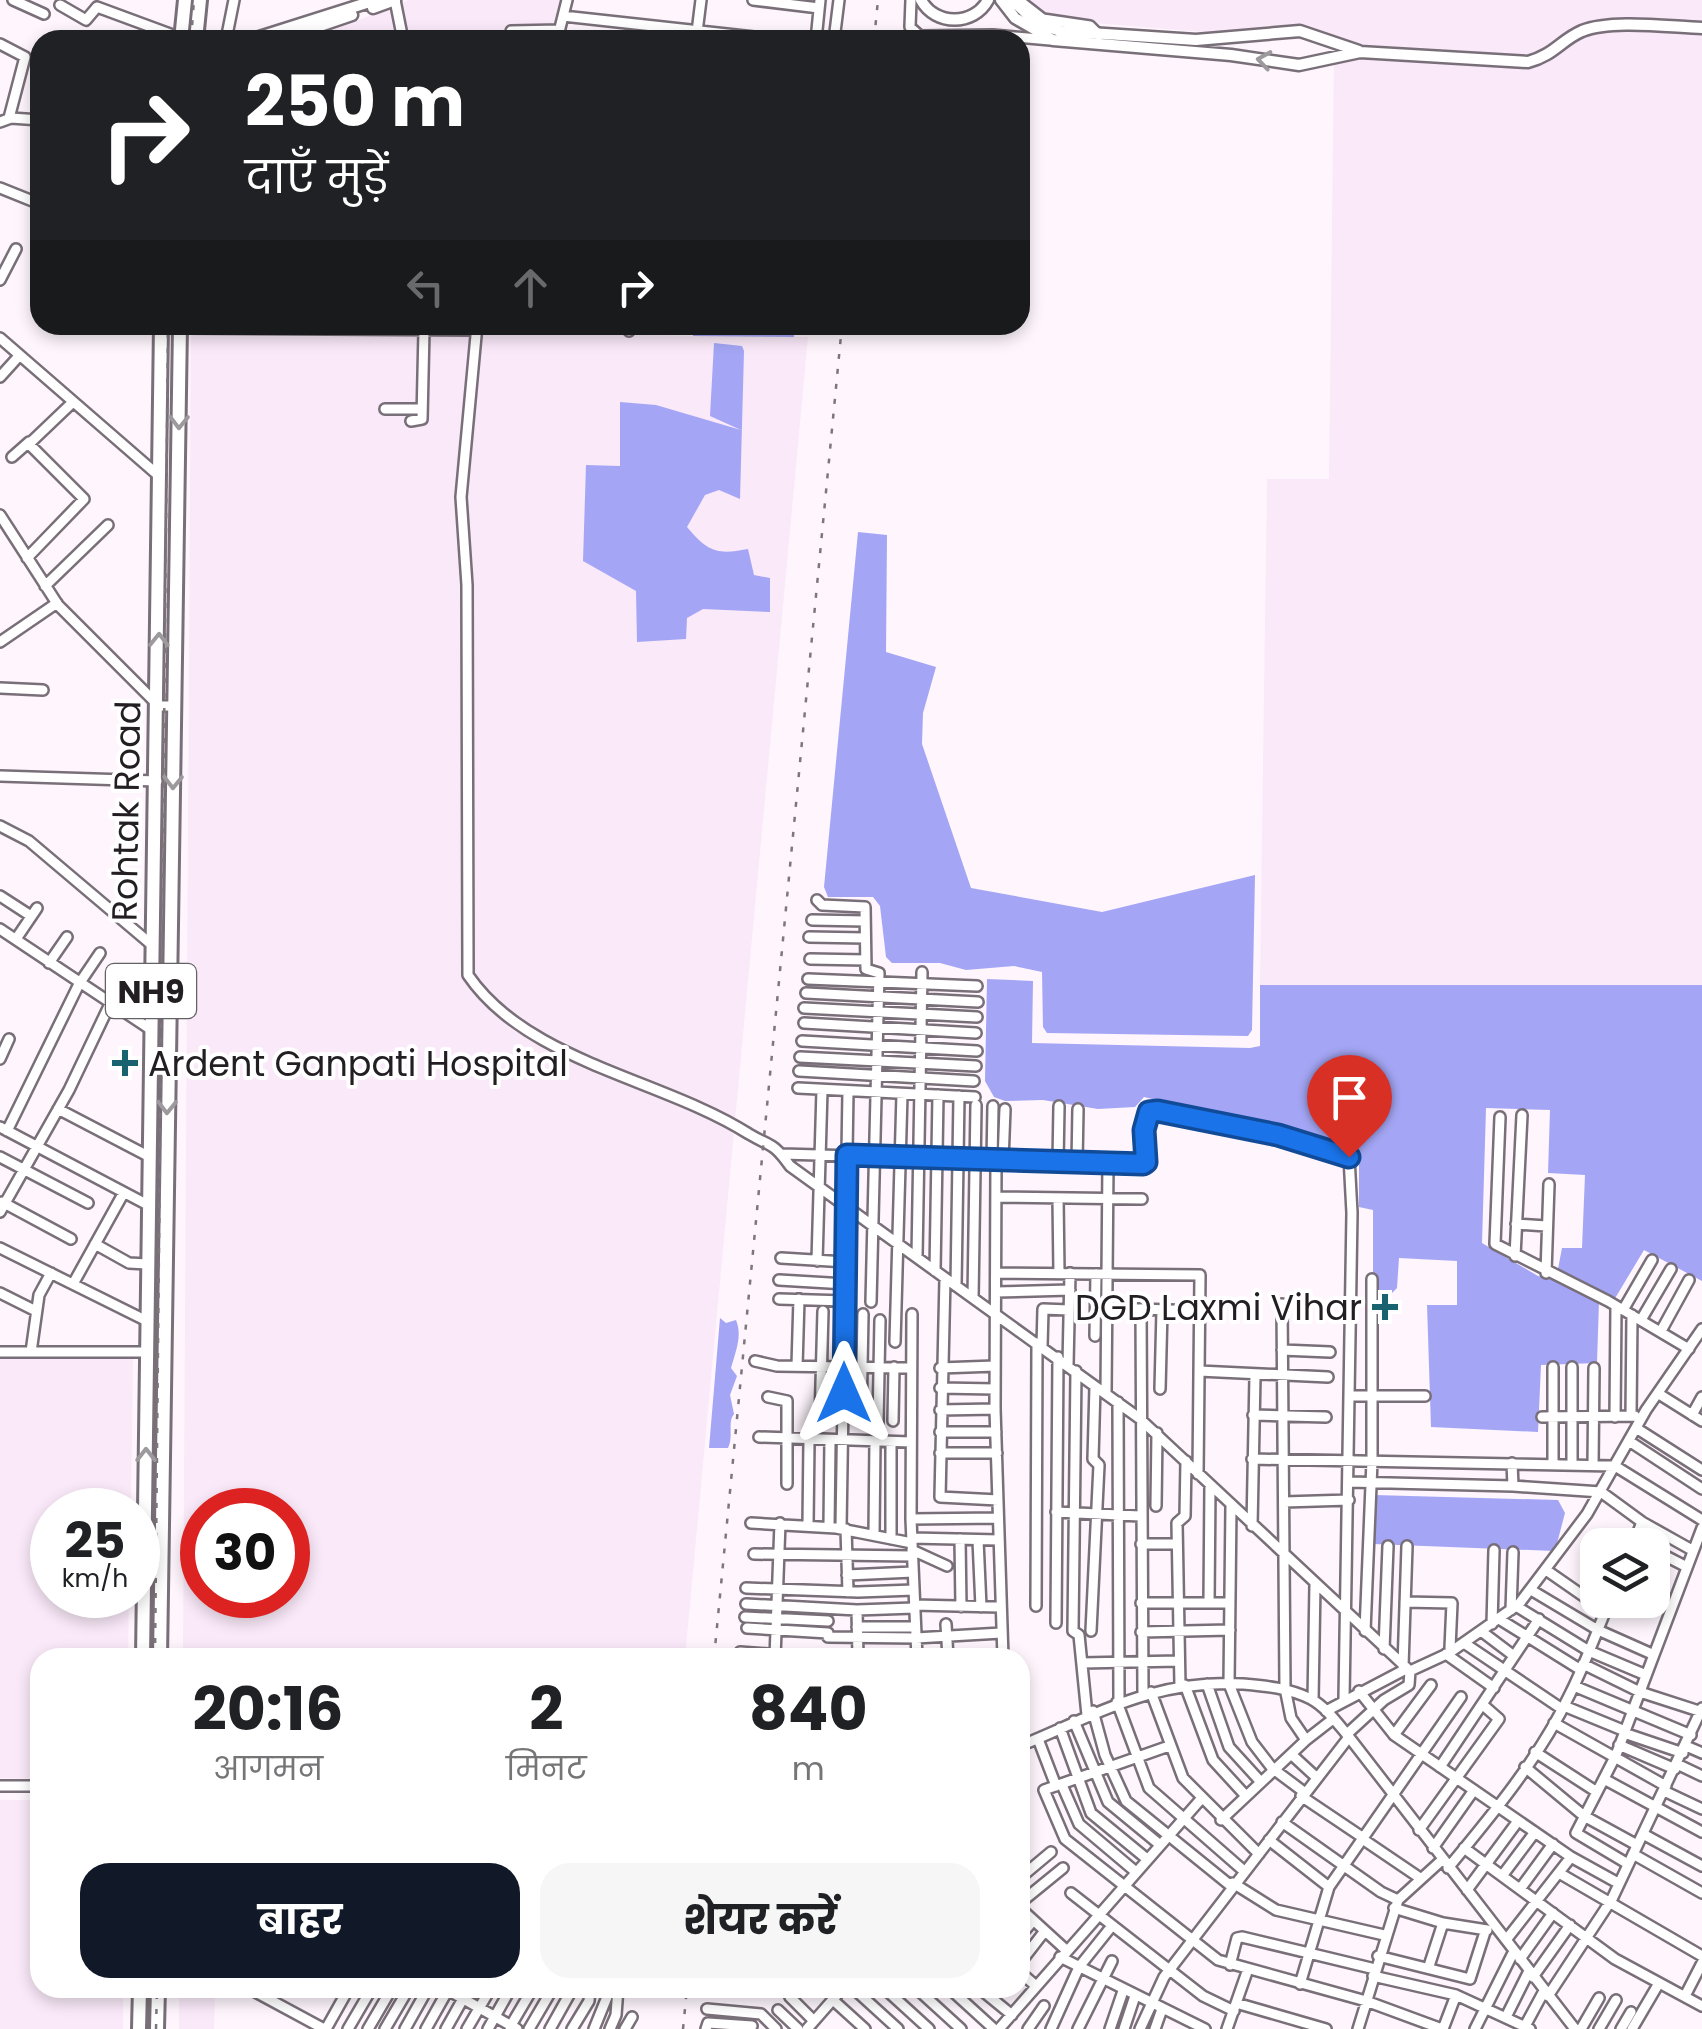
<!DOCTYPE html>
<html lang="hi">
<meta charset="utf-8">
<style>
:root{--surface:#fff;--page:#f6f6f6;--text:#202124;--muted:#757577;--accent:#111827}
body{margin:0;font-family:Poppins,"Noto Sans Devanagari",sans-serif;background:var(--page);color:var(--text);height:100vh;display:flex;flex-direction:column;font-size:38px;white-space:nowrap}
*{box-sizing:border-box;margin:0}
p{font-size:32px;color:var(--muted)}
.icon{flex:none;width:55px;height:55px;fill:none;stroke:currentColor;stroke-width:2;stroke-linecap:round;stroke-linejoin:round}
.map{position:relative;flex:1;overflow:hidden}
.sheet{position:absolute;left:30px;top:1648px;width:1000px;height:350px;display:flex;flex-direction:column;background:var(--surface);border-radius:30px;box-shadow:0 5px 15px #0003}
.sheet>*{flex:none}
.hud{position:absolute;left:30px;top:30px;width:1000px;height:305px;border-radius:30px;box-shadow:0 5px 15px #0003;background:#202124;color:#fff;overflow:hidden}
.buttons{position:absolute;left:1580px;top:1528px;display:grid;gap:20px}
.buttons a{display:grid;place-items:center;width:90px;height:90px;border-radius:20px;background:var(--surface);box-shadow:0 5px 15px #0003;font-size:50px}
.speed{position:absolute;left:30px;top:1488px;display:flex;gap:20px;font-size:50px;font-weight:700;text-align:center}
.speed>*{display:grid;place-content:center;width:130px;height:130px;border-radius:50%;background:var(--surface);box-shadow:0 5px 15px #0003;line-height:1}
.speed small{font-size:25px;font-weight:400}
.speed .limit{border:15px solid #d22;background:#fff;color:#111}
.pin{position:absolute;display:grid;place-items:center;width:85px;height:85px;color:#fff;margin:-102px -42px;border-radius:50% 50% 50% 0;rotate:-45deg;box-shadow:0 0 10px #0007}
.pin .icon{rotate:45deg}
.me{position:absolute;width:110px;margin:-55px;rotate:0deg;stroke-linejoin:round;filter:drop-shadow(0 0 8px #0008)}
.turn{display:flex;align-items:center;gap:35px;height:210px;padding:0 50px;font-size:45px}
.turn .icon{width:130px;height:130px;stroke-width:2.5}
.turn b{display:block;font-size:70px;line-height:85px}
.lanes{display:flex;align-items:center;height:95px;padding:0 50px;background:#0003;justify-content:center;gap:50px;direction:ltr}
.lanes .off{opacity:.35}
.eta{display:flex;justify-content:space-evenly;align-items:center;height:170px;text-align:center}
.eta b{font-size:60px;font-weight:700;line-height:70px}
.cta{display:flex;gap:20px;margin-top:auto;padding:20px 50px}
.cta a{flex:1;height:115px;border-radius:30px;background:var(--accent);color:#fff;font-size:40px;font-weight:700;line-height:115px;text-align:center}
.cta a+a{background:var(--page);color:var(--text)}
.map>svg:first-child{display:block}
</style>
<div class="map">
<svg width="1702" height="2029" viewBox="0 0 1702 2029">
<rect width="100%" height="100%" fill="#fef5fd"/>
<path fill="#fae9f9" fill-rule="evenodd" d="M409 0H560L550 40H308Z
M1030 0H1702V985H1260L1267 479H1329L1334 60 1390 57 1391 47 1069 21 1038 9Z
M191 325H618V335L808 337 685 1657H183ZM202 1510H288V1595H202Z
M0 1357H133L131 1510H52V1595H129L128 1657 40 1658V1779L0 1778Z
M0 1800H40V1988H123V2029H0Z
M179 1988H215L214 2029H179Z"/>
<path fill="#a4a6f5" d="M693 325H794V337L693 336Z
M714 343 742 346 744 351 740 499 719 490 705 495 687 527C708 552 717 555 748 549L754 575 770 578V612L703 609 687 618 686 639 637 642 636 591 583 561 586 465 620 466V402L656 405 741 430 710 416Z
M858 532 887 535 886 652 936 667 923 713 922 744 971 888 1102 912 1255 875 1252 1030 1248 1036 1047 1033 1043 1027 1042 972 1014 966 966 970 940 963H892L886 957 880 906 873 897H828L824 887Z
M987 979 1033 981 1032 1043 1250 1048 1260 1046V985H1702V1281L1644 1250 1614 1300 1557 1274 1562 1248H1582L1585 1175 1548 1173 1550 1110 1486 1108 1482 1243 1538 1276 1575 1286 1599 1301 1597 1363 1541 1365 1538 1432 1431 1427 1427 1305H1457V1261L1399 1258 1397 1288 1389 1296 1373 1291V1210L1359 1207V1149L1144 1097 1135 1107 1098 1109 1043 1100 1005 1101 994 1097 985 1081Z
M720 1318 726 1323 736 1320C742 1335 737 1348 731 1368L737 1376 730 1395 734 1414C727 1422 734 1436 728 1448H709Z
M1374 1495 1558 1500 1565 1513 1555 1551 1373 1544Z"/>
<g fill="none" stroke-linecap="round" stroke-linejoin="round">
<defs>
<path id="minor" d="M13 0 44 14
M395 0 403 40
M753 0 819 8
M911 0 910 27 920 36 993 35 1050 40
M1021 2 1043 19 1090 26 1099 35
M60 5 86 20 97 7 181 38
M563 16 781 40
M511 31 560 30
M226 40 234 0
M557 40 567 0
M696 40 701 0
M816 40 820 0
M834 40 839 0
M0 44 25 57 9 118
M0 122 11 118 40 120
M37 159 40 139
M0 188 40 204
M0 280 16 249
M477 325 461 497 467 585 468 975C527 1062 663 1079 749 1134 771 1147 773 1142 790 1166L1139 1418 1410 1671 1449 1653 1519 1604 1587 1514 1646 1410 1702 1329
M629 325V331
M189 328 476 330
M0 338 159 476
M0 377 19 356
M385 409H422
M411 421 422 419 424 330
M12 457 29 442
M0 515 58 605 159 706H174
M27 558 84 499 29 444 73 402
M45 586 108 525
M0 642 57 603
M0 688 43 690
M0 776 157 781
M0 826 29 841 152 945
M0 896 31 916
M817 900 822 905 865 907 866 969 879 973 871 1302
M812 920 865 921
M0 929 150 1029
M809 937 865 938
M16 939 37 908
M810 959 866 960
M49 963 67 937
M808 979 977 986
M806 993 978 1002
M804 1008 977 1017
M804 1023 976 1033
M802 1041 977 1051
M800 1057 976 1066
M0 1059 9 1039
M799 1071 974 1081
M798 1088 975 1097
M58 1109 148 1156
M1500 1117 1495 1244 1608 1301 1689 1349
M0 1127 148 1205
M7 1131 79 984 100 953
M782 1154 1143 1164 1147 1161 1144 1130 1149 1112 1158 1111 1278 1135 1349 1157 1352 1213 1344 1699
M0 1157 88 1203
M992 1161 993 1106
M996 1161 995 1409 1003 1658
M1003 1161 1005 1109
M1058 1162 1059 1106
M1077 1163 1078 1109
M996 1197 1142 1199
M1058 1198 1059 1273
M2 1202 71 1239
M0 1212 69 1090 110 1004
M1516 1224 1546 1226
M95 1244 129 1263 147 1264
M0 1248 147 1321
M1515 1256 1522 1115
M917 1257 922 972
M781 1258 846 1262
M817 1261 822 1090
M935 1271 938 1095
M996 1273 1200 1275 1198 1474
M1546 1273 1549 1184
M945 1278 940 1497 998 1500
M779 1280 846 1284
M73 1284 123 1194
M956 1286 959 1096
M996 1292 1070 1290
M0 1293 36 1311
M973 1298 976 1105
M779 1299 845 1301
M1108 1308 1200 1311
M1141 1309 1143 1693
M1623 1310 1652 1260
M912 1314 911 1519 917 1658
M1641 1320 1671 1269
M1661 1331 1689 1280
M1095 1336 1096 1274
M895 1342 902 1094
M1042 1347 1043 1309 1069 1310
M1282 1350 1330 1352
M0 1352H147
M31 1352 39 1295 51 1273
M755 1361 777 1366 911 1368
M1068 1365 1070 1273
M797 1366 799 1299
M1572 1367V1464
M940 1368 995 1366
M1076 1371 1073 1631 1079 1635 1087 1715
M1199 1371 1328 1377
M940 1388 995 1389
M1160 1389 1162 1310
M1106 1394 1108 1163
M1659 1394 1702 1421
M1349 1396H1425
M768 1397 787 1401V1484
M1118 1402 1119 1701
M940 1410 995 1409
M1253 1415 1326 1417
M1692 1415 1702 1397
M1631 1416 1632 1315
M1542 1417 1635 1416
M1615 1417 1616 1306
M861 1420 863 1314
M820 1421 823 1311
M893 1421 894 1367
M878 1422 880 1320
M1636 1428 1702 1470
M940 1432H996
M759 1437 911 1442
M1629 1441 1702 1489
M940 1453H997
M1252 1459 1615 1466 1702 1520
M1512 1463 1513 1486 1601 1492 1642 1522 1633 1545
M1553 1464V1367
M1593 1465 1594 1368
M1349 1482 1513 1486
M1284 1502 1349 1500
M1156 1506 1157 1433
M1231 1506 1229 1684 1252 1742 1272 1768 1304 1792
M1056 1512 1140 1516
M911 1519 998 1518
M1642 1522 1692 1550
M751 1523 836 1528 912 1543
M808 1525 809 1440
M1252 1526 1255 1376
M829 1527 830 1440
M841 1528 848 1091
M846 1529 848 1592
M874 1534 875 1441
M912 1538 999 1540
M891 1539V1442
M960 1539 961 1607
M978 1540 981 1607
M1141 1544H1177
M1652 1549 1685 1566
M912 1550 947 1566
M754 1554 913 1556
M1546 1570 1605 1611
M847 1575 913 1572
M746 1588 858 1592 914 1590
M1531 1590 1598 1630 1652 1654
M1405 1602 1452 1603 1450 1648
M1141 1603H1229
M1209 1603 1210 1485
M746 1604 857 1610
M914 1605 999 1607
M1036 1606 1037 1343
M1516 1606 1589 1651 1646 1675
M1511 1610 1513 1552
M745 1617 828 1621
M1499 1619 1581 1670
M1056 1623 1058 1357
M946 1624 948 1658
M1492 1624 1494 1550
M857 1627H915
M747 1628 828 1633
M1091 1631 1099 1465 1093 1459 1095 1386
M1365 1631 1372 1461V1279
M1481 1631 1514 1656
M1141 1632 1230 1630
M828 1637 916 1638 1001 1633
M1464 1643 1562 1709
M1384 1649 1388 1546
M740 1652 824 1658
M1446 1654 1494 1688
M775 1658 780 1523
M858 1658 857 1610 914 1608
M1082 1663 1178 1661
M1583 1664 1640 1692 1702 1712
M1403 1666 1407 1546
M1207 1684 1229 1747 1260 1781
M1185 1685 1213 1760 1246 1796
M1180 1686 1177 1523 1185 1516 1186 1461
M1574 1686 1691 1735
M1359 1691 1394 1735 1571 1857 1618 1883
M1151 1692 1183 1778 1259 1854
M1313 1700 1315 1584
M1117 1702 1149 1788 1244 1871
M1564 1706 1625 1731
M1093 1711 1105 1755 1126 1801 1231 1886
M1326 1711 1406 1669
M1074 1721 1108 1802 1159 1844
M1554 1723 1666 1786
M1060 1728 1091 1813 1147 1859
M1624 1733 1683 1753
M1347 1734 1384 1700 1409 1685 1410 1671
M1394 1735 1431 1685
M1038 1739 1056 1786
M1306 1740 1333 1719
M1619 1745 1675 1769
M1020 1746C1098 1714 1154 1679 1243 1684 1266 1686 1289 1688 1311 1699 1326 1707 1338 1724 1349 1737L1575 2029
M1169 1746 1044 1790 1065 1839 1218 1960 1366 2001 1442 2029
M1686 1746 1702 1753
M1535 1752 1597 1792
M1291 1754 1316 1777
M1677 1764 1702 1776
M1440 1767 1539 1619
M1525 1767 1584 1816 1637 1845
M1604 1779 1702 1832
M1062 1785 1079 1824 1136 1872
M0 1786H40
M1664 1791 1702 1809
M1301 1796 1362 1837
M1221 1820 1306 1740 1291 1718 1285 1688 1282 1304
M1282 1822 1381 1892 1398 1900
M1419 1830 1499 1719 1483 1705
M1643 1834 1702 1866
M1361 1838 1420 1878
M1269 1840 1329 1887
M1433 1848 1474 1790
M1464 1848 1615 1959 1702 2006
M1633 1854 1702 1893
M1628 1864 1576 1833 1616 1755 1702 1528
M1448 1868C1493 1814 1540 1757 1570 1694 1585 1664 1597 1631 1610 1600
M1559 1873 1702 1956
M1502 1876 1535 1832
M1020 1878 1051 1852
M1233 1883 1276 1910 1384 1935
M1520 1889 1553 1844
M1467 1890 1518 1821
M1071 1893 1203 1996 1234 2011
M1020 1903 1063 1868
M1020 1908 1066 1950
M1394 1908 1443 1923 1487 1930
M1020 1936 1032 1922
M1506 1940 1571 1857
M1378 1956 1470 1979 1485 1932
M1060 1957 1205 2029
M1520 1959 1553 1913
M1020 1963 1044 1932
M1230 1965 1237 1938 1242 1937 1375 1969
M1429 1966 1443 1923
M1020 1972 1036 1986
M1373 1976 1456 1995 1530 2029
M1533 1977 1570 1925
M1300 1984 1329 1887 1461 1697
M248 1988 324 2029
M444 1988 517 2029
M750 1988 786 1991
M787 1988 790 1997 814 2021
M853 1988 898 2029
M884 1988 929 2029
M916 1988 961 2029
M949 1988 994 2029
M979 1988 1012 2015
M1548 1996 1612 1899 1702 1708
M1685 1996 1702 1963
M833 2000 865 2029
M1236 2003 1326 2029
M707 2009 761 2014 776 2029
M778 2010 798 2029
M1506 2017 1529 1971
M510 2027 533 1988
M1524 2028 1544 1991
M326 2029 349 1988
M348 2029 372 1988
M368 2029 392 1988
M385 2029 409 1988
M405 2029 428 1988
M426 2029 449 1988
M446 2029 469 1988
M467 2029 491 1988
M488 2029 511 1988
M529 2029 553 1988
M550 2029 569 1995
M572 2029 589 2001 590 1988
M594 2029 607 1997
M610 2029 616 2015 618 1988
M625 2029 632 2017
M706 2029 708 2023 752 2026
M807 2029 843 1988
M999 2029 1201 1799
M1028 2029 1044 2006
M1051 2029 1079 1967 1111 1927
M1078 2029 1112 1961
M1110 2029 1123 1991
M1124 2029 1135 1996
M1140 2029 1164 1977 1349 1737
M1155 2029 1162 2009
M1227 2029 1248 1969
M1358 2029 1398 1900 1442 1860
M1443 2029 1456 1995
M1475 2029 1514 1951
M1581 2029 1599 1998
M1599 2029 1616 2000
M1621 2029 1631 2012
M1632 2029 1659 1983"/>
<path id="major" d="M921 0C935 26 974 26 988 0
M1001 0 1015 18 1053 40 1231 55 1299 65 1360 52 1528 62C1554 55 1561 40 1582 31 1612 19 1670 27 1702 28
M1012 0 1036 22 1060 31 1196 40 1300 31 1359 51
M373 8 395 0
M250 40 376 0
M279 40 352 15"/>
<path id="highway" d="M181 40 185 0
M196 40 200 0
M143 1658 161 325
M160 1658 180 325
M139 2029 140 1988
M157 2029 158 1988"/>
</defs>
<use href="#minor" stroke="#796f78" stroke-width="14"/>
<use href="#major" stroke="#796f78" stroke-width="15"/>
<use href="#highway" stroke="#796f78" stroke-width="18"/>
<use href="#minor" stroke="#fff" stroke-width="9"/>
<use href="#major" stroke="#fff" stroke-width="10"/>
<use href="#highway" stroke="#fff" stroke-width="12"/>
<path stroke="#7d777c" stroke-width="2.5" stroke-dasharray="5 10" stroke-linecap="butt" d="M191 40 194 0
M874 40 878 0
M155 1658 168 325
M714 1658 842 325
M156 2029 157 1988
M683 2029 687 1988"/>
</g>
<defs><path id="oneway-chevron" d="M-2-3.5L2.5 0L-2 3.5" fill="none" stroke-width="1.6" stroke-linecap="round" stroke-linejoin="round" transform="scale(2.5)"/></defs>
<g stroke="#9c9a9c">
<use href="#oneway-chevron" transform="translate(1264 60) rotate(-171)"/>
<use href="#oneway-chevron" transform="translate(179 422) rotate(91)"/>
<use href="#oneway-chevron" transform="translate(159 640) rotate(-89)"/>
<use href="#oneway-chevron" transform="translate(173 782) rotate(91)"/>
<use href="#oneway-chevron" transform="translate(167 1107) rotate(91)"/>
<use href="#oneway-chevron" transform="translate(146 1455) rotate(-90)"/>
</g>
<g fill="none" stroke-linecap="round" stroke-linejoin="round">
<defs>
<path id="route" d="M844 1393 847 1155 1143 1164 1146 1162 1144 1130 1149 1112 1158 1111 1278 1135 1349 1157"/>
</defs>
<use href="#route" stroke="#114b97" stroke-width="25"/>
<use href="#route" stroke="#1a73e8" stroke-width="18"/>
</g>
<g fill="#196270" stroke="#fff" stroke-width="4">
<path d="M120 1048h10v10h10v10h-10v10h-10v-10h-10v-10h10z"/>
<path d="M1380 1292h10v10h10v10h-10v10h-10v-10h-10v-10h10z"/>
</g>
<g text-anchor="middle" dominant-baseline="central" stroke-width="8" stroke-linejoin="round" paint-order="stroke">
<rect fill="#fff" stroke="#646264" stroke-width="2.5" x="106" y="964" width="90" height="54" rx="8"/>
<g font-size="32" font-weight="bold" fill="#221e22">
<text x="151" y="991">NH9</text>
</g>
<g font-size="35" fill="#221e22" stroke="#fff">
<text transform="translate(126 811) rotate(-89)">Rohtak Road</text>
</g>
<g font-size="35" fill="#221e22" stroke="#fff" text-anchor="start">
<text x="148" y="1063">Ardent Ganpati Hospital</text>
<text x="1362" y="1307" text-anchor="end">DGD Laxmi Vihar</text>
</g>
</g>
</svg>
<div class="buttons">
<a><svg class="icon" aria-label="layers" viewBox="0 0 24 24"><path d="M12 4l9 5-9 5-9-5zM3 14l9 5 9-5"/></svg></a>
</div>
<div class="speed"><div>25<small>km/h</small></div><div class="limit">30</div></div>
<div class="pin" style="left:1349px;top:1157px;background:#d93025"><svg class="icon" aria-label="arrive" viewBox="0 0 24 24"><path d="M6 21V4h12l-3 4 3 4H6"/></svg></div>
<svg class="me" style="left:844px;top:1393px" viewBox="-20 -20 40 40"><path d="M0-17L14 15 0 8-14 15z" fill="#1a73e8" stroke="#fff" stroke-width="4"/></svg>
<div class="hud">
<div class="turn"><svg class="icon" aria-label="right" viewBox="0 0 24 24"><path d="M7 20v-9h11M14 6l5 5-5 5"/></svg><div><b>250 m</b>दाएँ मुड़ें</div></div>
<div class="lanes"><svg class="icon off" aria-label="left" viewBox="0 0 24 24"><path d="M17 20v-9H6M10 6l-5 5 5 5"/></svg><svg class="icon off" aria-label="ahead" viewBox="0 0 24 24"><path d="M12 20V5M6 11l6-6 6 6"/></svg><svg class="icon" aria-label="right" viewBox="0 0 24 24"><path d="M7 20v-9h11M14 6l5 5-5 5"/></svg></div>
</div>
<section class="sheet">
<div class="eta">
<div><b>20:16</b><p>आगमन</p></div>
<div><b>2</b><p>मिनट</p></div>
<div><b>840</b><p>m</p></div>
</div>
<div class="cta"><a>बाहर</a><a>शेयर करें</a></div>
</section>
</div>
